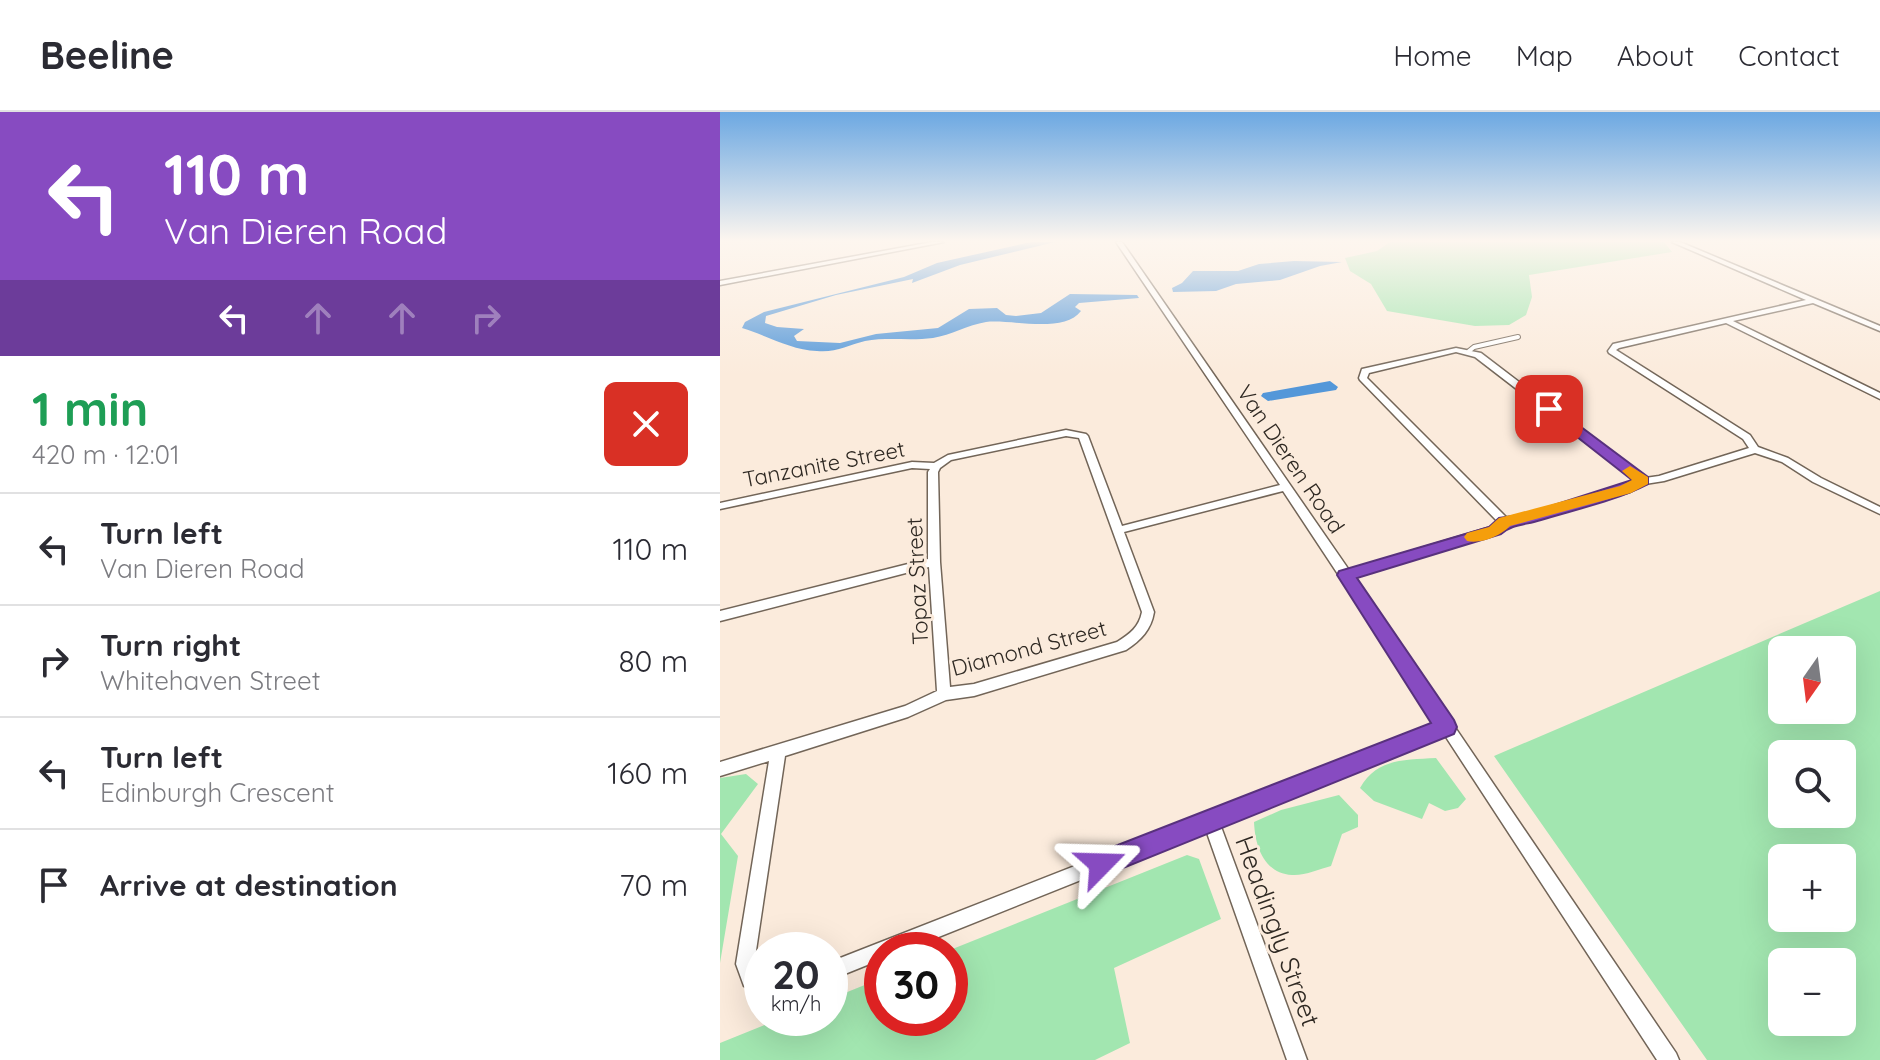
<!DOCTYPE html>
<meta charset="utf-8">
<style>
:root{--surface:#fff;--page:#f7f7f7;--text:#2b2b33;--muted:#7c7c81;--line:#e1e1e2}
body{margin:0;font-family:Quicksand,sans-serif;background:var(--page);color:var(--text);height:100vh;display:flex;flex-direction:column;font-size:30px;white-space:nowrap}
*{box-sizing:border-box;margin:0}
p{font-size:26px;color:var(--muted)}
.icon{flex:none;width:44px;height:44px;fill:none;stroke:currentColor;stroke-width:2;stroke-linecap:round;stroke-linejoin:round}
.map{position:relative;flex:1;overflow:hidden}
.sheet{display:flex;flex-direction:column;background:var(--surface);width:720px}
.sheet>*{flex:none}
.top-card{background:#874bc1;color:#fff;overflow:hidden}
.needle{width:52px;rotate:194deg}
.fabs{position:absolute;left:1048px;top:524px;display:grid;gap:16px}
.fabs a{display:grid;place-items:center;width:88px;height:88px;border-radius:12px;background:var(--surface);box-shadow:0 8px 32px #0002;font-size:40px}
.speed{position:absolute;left:24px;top:820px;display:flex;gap:16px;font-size:40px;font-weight:700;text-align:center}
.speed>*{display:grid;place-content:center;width:104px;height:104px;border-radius:50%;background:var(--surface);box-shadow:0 8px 32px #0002;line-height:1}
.speed small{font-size:20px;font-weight:400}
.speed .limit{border:12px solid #d22;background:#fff;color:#111}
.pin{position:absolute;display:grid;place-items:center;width:68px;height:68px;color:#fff;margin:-34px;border-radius:16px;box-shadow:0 4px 12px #0006}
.me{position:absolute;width:88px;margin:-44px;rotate:68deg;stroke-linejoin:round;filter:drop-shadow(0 0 6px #0008)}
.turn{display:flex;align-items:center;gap:28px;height:168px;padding:0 32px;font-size:36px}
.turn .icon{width:104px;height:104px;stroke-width:2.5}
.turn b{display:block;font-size:56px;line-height:68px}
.lanes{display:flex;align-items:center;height:76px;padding:0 32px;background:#0003;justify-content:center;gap:40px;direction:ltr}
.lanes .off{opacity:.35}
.round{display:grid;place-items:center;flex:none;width:84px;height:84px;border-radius:12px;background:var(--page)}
.overview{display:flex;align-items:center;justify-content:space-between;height:136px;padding:0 32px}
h1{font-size:48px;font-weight:700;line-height:60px;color:#1e9e55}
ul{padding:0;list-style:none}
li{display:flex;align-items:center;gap:24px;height:112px;padding:0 32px;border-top:2px solid var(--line)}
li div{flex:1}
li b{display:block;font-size:30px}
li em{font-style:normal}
header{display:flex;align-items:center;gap:48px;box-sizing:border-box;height:112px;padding:0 40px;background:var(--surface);border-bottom:2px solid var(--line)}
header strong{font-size:38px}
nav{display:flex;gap:44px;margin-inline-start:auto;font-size:28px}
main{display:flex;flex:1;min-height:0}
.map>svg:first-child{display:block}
</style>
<header>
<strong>Beeline</strong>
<nav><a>Home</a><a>Map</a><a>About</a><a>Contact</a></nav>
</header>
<main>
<section class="sheet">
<div class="top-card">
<div class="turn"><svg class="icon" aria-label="left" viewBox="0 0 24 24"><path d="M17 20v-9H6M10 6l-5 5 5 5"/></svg><div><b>110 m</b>Van Dieren Road</div></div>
<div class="lanes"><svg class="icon" aria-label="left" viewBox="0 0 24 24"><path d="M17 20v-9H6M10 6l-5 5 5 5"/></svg><svg class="icon off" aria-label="ahead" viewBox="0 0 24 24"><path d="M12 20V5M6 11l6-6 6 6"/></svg><svg class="icon off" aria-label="ahead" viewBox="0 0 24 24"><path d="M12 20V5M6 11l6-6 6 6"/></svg><svg class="icon off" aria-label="right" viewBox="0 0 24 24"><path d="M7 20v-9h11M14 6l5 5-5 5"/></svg></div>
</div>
<div class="overview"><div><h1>1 min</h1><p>420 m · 12:01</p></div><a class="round" style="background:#d93025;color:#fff"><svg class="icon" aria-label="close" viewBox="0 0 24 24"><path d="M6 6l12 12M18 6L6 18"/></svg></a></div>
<ul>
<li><svg class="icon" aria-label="left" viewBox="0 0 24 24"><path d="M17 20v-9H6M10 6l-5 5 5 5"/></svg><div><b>Turn left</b><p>Van Dieren Road</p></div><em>110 m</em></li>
<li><svg class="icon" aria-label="right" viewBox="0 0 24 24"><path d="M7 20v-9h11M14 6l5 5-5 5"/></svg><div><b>Turn right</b><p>Whitehaven Street</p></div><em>80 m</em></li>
<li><svg class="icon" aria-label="left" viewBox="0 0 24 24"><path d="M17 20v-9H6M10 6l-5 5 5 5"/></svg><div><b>Turn left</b><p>Edinburgh Crescent</p></div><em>160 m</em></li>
<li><svg class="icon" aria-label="arrive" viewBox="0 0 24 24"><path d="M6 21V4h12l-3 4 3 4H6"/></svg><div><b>Arrive at destination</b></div><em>70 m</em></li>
</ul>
</section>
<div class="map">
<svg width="1160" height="948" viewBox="0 0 1160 948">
<rect width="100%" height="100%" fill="#fbebdc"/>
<path fill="#a2e6b0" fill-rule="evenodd" d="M670 130H944L952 140 809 163 812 185 806 203 789 213 755 214 667 199 651 172 630 159 625 146 657 139Z
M1160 479V948H987L774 644ZM1122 538V598H1062V538ZM1122 642V702H1062V642ZM1122 746V806H1062V746ZM1122 850V910H1062V850Z
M716 646 746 687 738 696 725 699 709 691 702 707 654 689 640 676C657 646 685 648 716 646Z
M26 662 38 672 1 722 18 744 0 851V666Z
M619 683 638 703V715L622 722 611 754C600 757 584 764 572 763 543 761 535 733 534 710L561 698Z
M467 743 479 747 501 807 394 856 410 931 375 948H0V931L62 906H110V887L162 866V906H230V838Z"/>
<path fill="#5397d9" d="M311 130H335L240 153 192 171 193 167 116 183 46 204 45 211 57 215 84 217 74 224 77 229 120 231 156 222 218 216 249 197 277 196 286 203 296 204 321 201 350 182 417 183 419 186 359 191 355 195 361 199C344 222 291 207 266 210 248 213 231 223 213 226 191 229 167 225 145 229 129 233 115 241 97 239 71 238 48 224 22 216L25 210 44 200 184 165 217 151Z
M574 149 622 150 600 154 560 168 516 172 496 179 453 180 452 176 462 171 473 159H518L539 152Z
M610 269 618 275 616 278 548 289 541 284 543 281Z"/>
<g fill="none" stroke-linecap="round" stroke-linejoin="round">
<defs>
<path id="lane" d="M749 239 754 235 798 225"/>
<path id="street" d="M212 130H224L0 173V169Z
M396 130H402L629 458 771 415 778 410 640 268 639 266 642 257 736 236 761 241 925 366 939 364 1029 336 1023 327 889 241 888 239 893 232 1086 188 952 130H960L1160 214V219L1093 191 1013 209 1160 281V287L1006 211 899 236 896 238 1030 323 1038 335 1068 346 1101 366 1160 395V402L1093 370 1062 350 1035 341 944 369 925 372 910 380 811 409 788 413 779 421 633 465 956 941 959 948H937L724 622 500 712 587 948H567L486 718 186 838H162V847L110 868V850L717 612 563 379 404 420 434 500C431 518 421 528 406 538L254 584 226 588 188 605 65 644 34 852 38 860 42 863V884L24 874 16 852 49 649 0 664V650L185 594 217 579 209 455 0 509V499L208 447V360L210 357 192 356 0 397V391L192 350 214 351 228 343 346 318 366 322 368 324 402 414 560 373ZM736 240 755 245 916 369 902 376 806 404 787 406 647 266 649 261ZM346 324 359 326 422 500C419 515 410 522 397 530L254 572 230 575 220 450 218 360 220 356 231 348Z"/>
</defs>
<use href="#lane" stroke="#726558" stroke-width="6"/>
<use href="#street" stroke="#726558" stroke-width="3"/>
<use href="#lane" stroke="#fff" stroke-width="4"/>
<use href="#street" fill="#fff" fill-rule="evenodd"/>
</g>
<linearGradient id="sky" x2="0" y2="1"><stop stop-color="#6ca8e2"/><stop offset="0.49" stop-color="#fdf6ef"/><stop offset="1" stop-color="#fdf6ef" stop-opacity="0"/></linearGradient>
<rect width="1160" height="263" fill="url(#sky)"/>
<path fill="#874bc1" stroke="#58317d" stroke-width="2" d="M824 294H833L928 365V372C895 389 857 397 821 408 806 413 792 412 781 422L637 466 734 608 737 615 734 622 381 765 372 761 369 752 372 743 711 611 617 463 619 459 769 415 779 406 806 402 912 368 824 299Z"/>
<path fill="#f59e0b" d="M910 354 928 365V372L911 381 790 414C780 424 762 432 747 429L744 425 747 421 769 415 779 406 900 374 912 368 902 359Z"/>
<g text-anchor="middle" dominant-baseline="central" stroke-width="6" stroke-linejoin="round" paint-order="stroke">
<g font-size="22" fill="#2f2923" stroke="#fbebdc">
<text transform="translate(571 347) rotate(56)">Van Dieren Road</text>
<text transform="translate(104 352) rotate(-11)">Tanzanite Street</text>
<text transform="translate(197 469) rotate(-93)">Topaz Street</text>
<text transform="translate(309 536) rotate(-15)">Diamond Street</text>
</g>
<g font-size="26" fill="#2f2923" stroke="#fbebdc">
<text transform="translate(558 819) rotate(70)">Headingly Street</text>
</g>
</g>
</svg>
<div class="fabs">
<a><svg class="needle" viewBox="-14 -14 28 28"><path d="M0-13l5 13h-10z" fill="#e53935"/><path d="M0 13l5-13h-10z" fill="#7c7c81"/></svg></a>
<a><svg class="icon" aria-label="search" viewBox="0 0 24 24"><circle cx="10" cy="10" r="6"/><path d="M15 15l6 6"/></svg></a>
<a>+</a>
<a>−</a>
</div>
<div class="speed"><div>20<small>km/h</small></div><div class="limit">30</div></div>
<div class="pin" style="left:829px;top:297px;background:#d93025"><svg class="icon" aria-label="arrive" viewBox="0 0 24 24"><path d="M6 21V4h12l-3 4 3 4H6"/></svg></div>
<svg class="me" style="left:381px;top:752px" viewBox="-20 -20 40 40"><path d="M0-17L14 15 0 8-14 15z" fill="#874bc1" stroke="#fff" stroke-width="4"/></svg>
</div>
</main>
